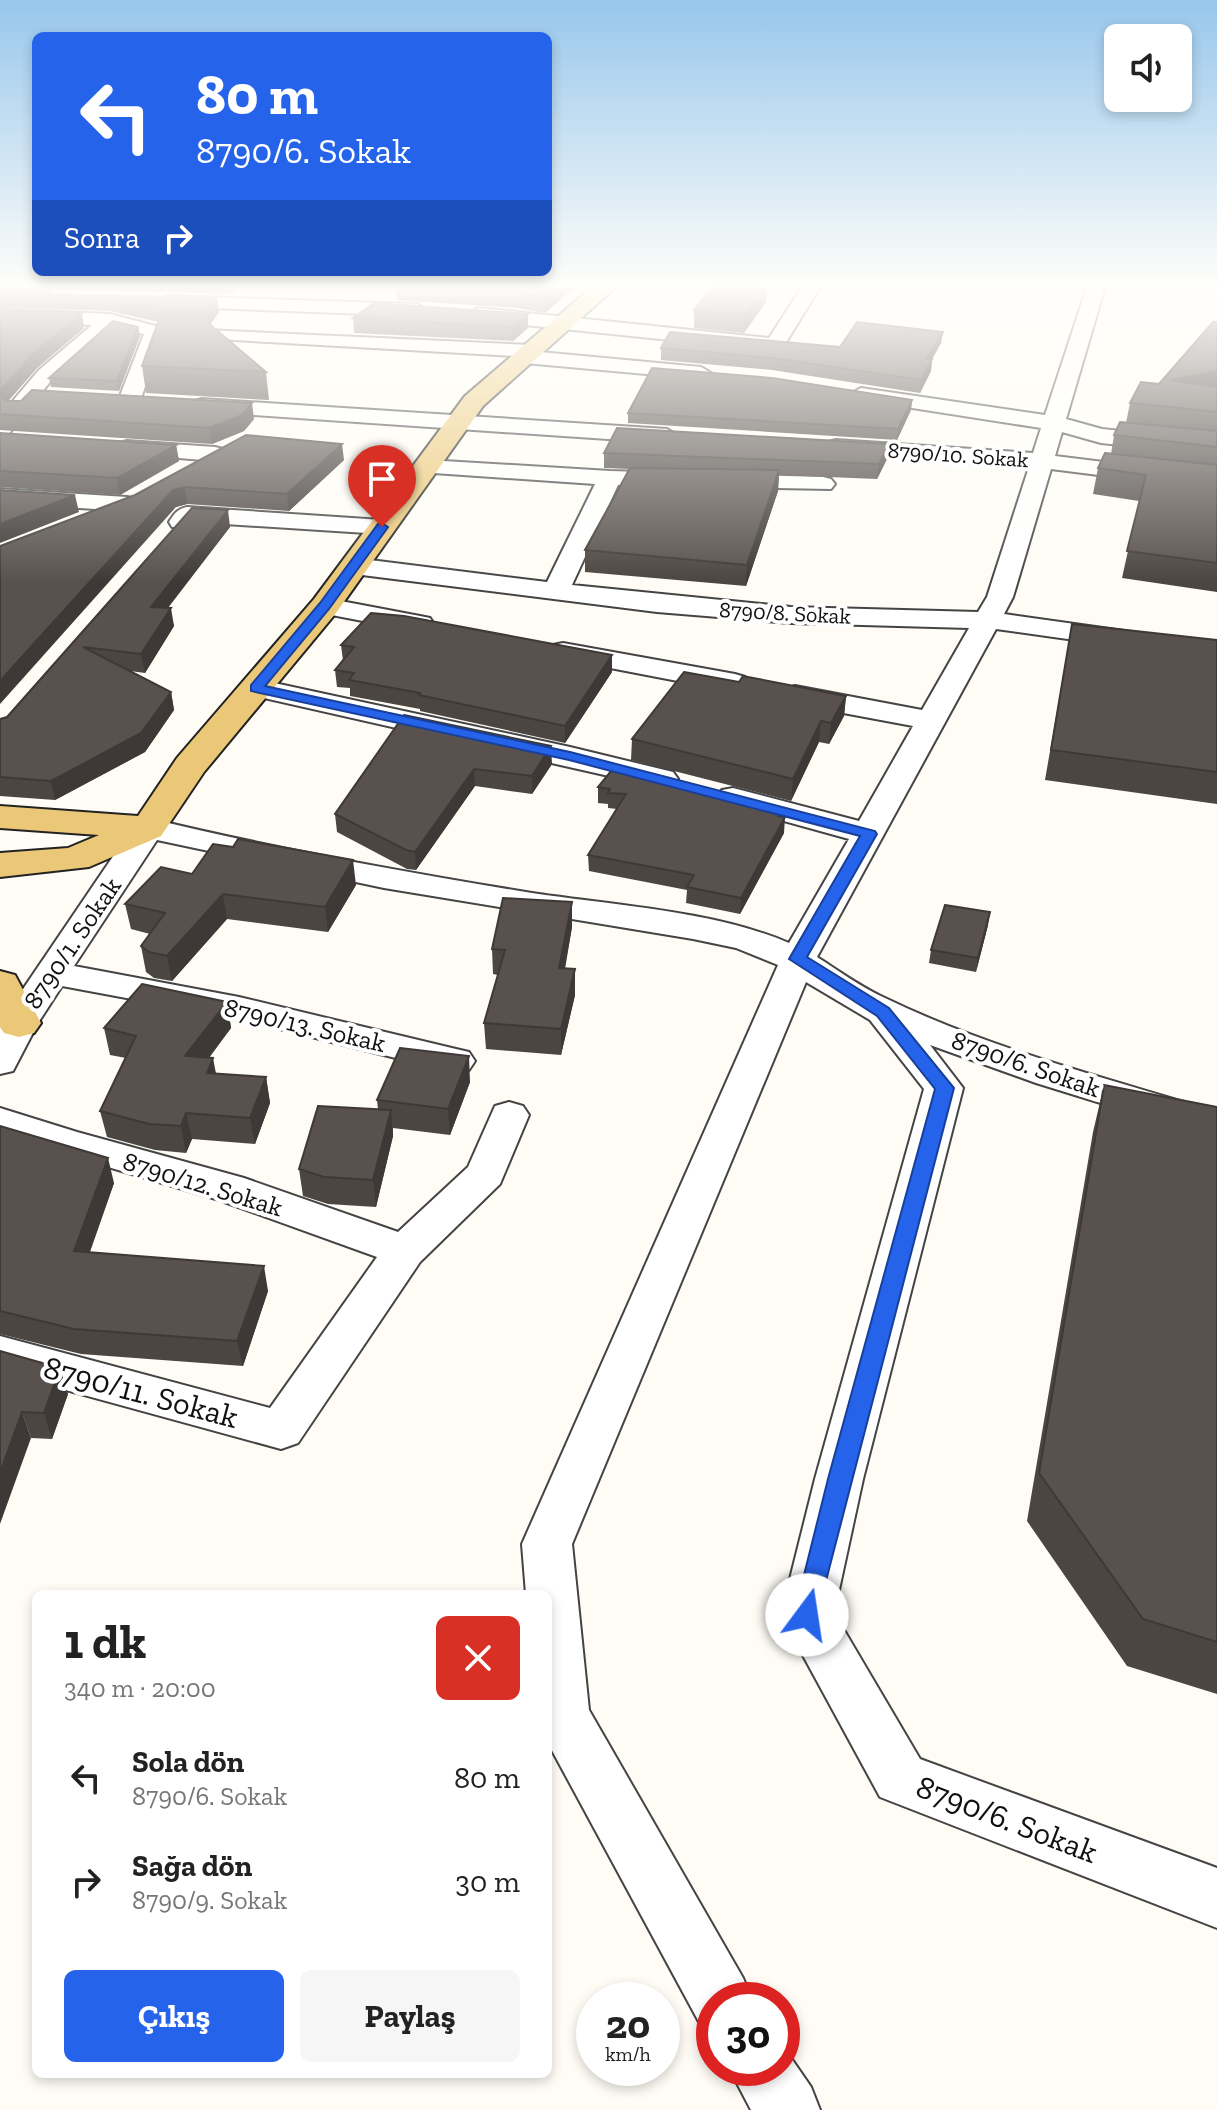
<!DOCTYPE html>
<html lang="tr">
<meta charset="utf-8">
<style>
:root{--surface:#fff;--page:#f6f6f6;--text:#222;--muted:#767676;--accent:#2563eb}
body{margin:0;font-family:"Zilla Slab",serif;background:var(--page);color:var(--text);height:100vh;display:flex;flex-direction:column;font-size:30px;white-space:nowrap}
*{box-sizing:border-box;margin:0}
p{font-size:26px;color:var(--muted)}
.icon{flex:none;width:44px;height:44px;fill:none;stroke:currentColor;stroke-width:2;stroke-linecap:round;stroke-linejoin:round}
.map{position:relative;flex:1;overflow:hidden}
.drawer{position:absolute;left:32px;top:1590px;width:520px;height:488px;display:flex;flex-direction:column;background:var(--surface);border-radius:12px;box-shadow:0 4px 12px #0003}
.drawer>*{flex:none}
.guide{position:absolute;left:32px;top:32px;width:520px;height:244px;border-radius:12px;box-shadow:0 4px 12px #0003;background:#2563eb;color:#fff;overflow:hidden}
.tools{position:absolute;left:1104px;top:24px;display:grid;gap:16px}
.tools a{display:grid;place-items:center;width:88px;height:88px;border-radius:12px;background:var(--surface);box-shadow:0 4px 12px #0003;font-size:40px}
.speed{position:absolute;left:576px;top:1982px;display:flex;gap:16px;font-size:40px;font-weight:700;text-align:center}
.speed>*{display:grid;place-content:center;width:104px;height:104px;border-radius:50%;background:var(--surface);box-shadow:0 4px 12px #0003;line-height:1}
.speed small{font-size:20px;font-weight:400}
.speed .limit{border:12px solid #d22;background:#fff;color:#111}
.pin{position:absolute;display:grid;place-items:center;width:68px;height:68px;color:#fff;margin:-82px -34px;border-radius:50% 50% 50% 0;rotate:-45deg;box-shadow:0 0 8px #0007}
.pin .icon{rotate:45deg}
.me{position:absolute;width:88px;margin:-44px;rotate:14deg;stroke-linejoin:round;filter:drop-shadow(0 0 6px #0008)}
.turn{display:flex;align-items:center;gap:28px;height:168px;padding:0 32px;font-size:36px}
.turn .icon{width:104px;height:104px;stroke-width:2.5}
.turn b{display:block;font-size:56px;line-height:68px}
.then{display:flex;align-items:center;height:76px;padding:0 32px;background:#0003;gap:16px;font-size:30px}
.round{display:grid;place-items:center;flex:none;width:84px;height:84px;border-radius:12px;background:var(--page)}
.overview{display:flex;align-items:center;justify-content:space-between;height:136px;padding:0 32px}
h1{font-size:48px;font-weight:800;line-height:60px}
.action{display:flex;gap:16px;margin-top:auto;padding:16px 32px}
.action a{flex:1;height:92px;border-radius:12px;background:var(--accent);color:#fff;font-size:32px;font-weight:800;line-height:92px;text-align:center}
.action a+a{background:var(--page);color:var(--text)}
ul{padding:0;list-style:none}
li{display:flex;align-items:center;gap:24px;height:104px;padding:0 32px}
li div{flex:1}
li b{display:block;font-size:30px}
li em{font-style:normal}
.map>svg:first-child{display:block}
</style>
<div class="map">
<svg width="1217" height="2110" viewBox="0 0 1217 2110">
<rect width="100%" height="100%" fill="#fefcf5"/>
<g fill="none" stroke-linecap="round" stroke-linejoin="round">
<defs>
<path id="minor" d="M802 287H820L782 349 775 351 478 320 468 314 478 308 769 338Z
M1087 287H1105L1066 419 1102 429 1217 441V455L1101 443 1062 432 1055 456 1217 476V490L1051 469 1013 597 1004 614 1217 644V660L996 629 817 957C839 971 861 987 885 998 990 1049 1106 1078 1217 1112V1139L1036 1083 930 1045 963 1088 863 1479 834 1613 920 1759 1217 1868V1928L880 1797 781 1615 815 1479 924 1089 870 1020 806 982 572 1544 589 1710 743 1978 752 2000H714V2028L699 2022 548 1743V1594H526L522 1544 778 965 736 948 693 939 384 888 157 840 74 966 239 997 456 1049 469 1052 475 1061 469 1070 456 1073 239 1019 62 986 38 1023 13 1071 0 1074V1023L137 821 148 818C275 849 403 872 532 893 612 905 715 911 789 943L849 839 722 804 717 797 722 790 733 788 859 821 913 726 795 704 785 701 781 695 785 689 795 686 922 710 969 628 791 623 657 612 354 574 345 571 341 566 345 561 354 558 547 582 595 484 419 472 415 467 419 462 427 460 610 471 823 477 831 479 835 484 831 489 618 485 572 585 791 607 978 612 987 597 1029 467 836 454 828 452 825 447 828 442 836 440 1033 453 1041 428 861 400 850 394 861 388 1045 415Z
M167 296 417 304 427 310 417 316 160 306 157 302Z
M0 309 110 314 163 328 531 345 538 347 540 352 701 367 711 373 701 379 525 363 518 361 515 356 163 336 140 401 129 407 118 401 144 334 114 327 53 378 8 435 0 437V416L39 370 92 325 0 321Z
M202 399 667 429 678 436 667 443 194 411 191 406 194 401Z
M127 441 215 447 223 449 226 454 223 459 215 461 119 453 116 448 119 443Z
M0 489 127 497 136 499 139 504 136 509 127 511 0 503Z
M187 507 382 520 391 522 394 527 391 532 382 534 194 522 190 527H172L169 522C174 514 177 509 187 507Z
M325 598 420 616 430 618 434 624 430 630 420 632 316 612 312 606 316 600Z
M563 643 735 674 745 677 749 683 745 689 735 692 553 657 549 651 553 645Z
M256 679 570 747 673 772 678 779 673 786 662 788 246 694 242 688 246 682Z
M509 1102 523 1106 529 1115 500 1184 420 1262 298 1443 281 1449 0 1372V1336L270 1408 377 1257 216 1199 0 1135V1108L77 1132 244 1178 398 1232 468 1167 495 1106Z
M782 2045 811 2087 820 2110H751L729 2068H782Z"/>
<path id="primary" d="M592 287H616L483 406 336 613 204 772 161 836 89 867 0 877V853L68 848 99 835 0 828V806L138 816 177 758 314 599 465 396Z
M0 971 15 975 41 1023 34 1033 19 1037 4 1033 0 1027Z"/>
</defs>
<use href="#minor" stroke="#444" stroke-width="4"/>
<use href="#primary" stroke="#222" stroke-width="4"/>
<use href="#minor" fill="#fff" fill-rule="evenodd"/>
<use href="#primary" fill="#ebc878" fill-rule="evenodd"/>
</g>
<path fill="#4c4643" d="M0 287H238L233 294 52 290 48 293 217 298 219 312 210 324 266 372 269 400 146 393 142 366 158 322 110 311 0 307Z
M396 287H575L545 313 518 308 397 300Z
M766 302 744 333 694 328V310Z
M0 310 84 328 37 368 8 401 254 419 244 431 212 444 0 430Z
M353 318 528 328 513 341 354 333Z
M1217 322V592L1122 578 1139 501 1093 494 1098 468 1111 454 1114 435 1126 423 1130 403 1159 384Z
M138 327 140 336 119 391 51 387 49 378Z
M943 332 941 343 932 359 931 371 920 393 772 370 661 360V348L840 347Z
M912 400 911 410 897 440 628 423V413Z
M0 433 176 445 179 461 120 495 0 487Z
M889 444 887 459 877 479 779 475 778 491 746 586 585 572V550L630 469 604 468V453Z
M344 460 289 511 187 504 176 507 135 495Z
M192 508 230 527 168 608 174 626 145 673 130 671 171 692 174 710 145 752 55 800 0 796V719L7 717Z
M1072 624 1217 640V804L1045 780Z
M341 645 612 655V672L565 743 420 711V709L350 696V688L337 687 335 670 343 661Z
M739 682 846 696 844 716 829 744 819 742 791 801 631 760 632 739Z
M404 715 552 764 532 794 475 786 416 870 407 869 337 832 335 814Z
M598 787 781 808V816L784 833 740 914 686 903 687 890 589 871 588 855 617 809 608 808V804L598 803Z
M192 874 356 885 328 932 227 919 172 981 154 978 146 972 141 946 150 934 131 929 125 904Z
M572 902V927L565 969 575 995 561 1055 486 1049 484 1023 498 975 493 974 492 949Z
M988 925 976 972 929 963 931 950Z
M227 1002 231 1028 209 1058 216 1074 266 1077 270 1103 255 1144 192 1139 186 1153 155 1150 107 1137 100 1111 126 1058 110 1055 104 1028Z
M470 1082 450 1135 393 1128V1136L376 1207 328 1204 303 1196 299 1169 378 1109 377 1100Z
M1104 1085 1217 1107V1694L1127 1666 1027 1521 1093 1132Z
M0 1126 114 1183 90 1252 268 1291 243 1366 81 1354 0 1334Z
M0 1351 68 1394 52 1439 31 1438Z"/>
<path fill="#3e3937" d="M38 287H52V290L47 295Z
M232 287H238L233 294Z
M557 287H575L545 313V297Z
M765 287H767L766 302 744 333 745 315Z
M217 298 219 312 210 325 208 310Z
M82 313 84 328 37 368 3 407 0 391 34 353Z
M528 314V328L513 341 512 327Z
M138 327 140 336 119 391 117 381Z
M943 332 941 343 932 359 931 371 920 393 921 380 927 359Z
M1217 371V394L1171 380Z
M912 400 911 410 897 440 898 429Z
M252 403 254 419 244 431 212 444 209 428Z
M342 444 344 460 289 511 287 494Z
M889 444 887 459 877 479 879 464Z
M176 445 179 461 120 495 117 478Z
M779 470 778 491 746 586 747 565Z
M185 487 187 504 176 507 0 704V681L173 490Z
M75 495 79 512 0 543V524Z
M228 510 230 527 154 625 151 607Z
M171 608 174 626 145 673 141 654Z
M612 655V672L565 743V726Z
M171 692 174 710 145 752 55 800 51 781Z
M846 696 844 716 829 744 831 723Z
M821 721 819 742 791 801 793 779Z
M551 746 552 764 532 794V776Z
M474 769 475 786 416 870 415 852Z
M785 817 784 833 740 914 741 898Z
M353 860 356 885 328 932 325 907Z
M223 894 227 919 172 981 167 956Z
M572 902V927L560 994 559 968Z
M990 912 988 925 976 972 978 958Z
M575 969V995L561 1055V1029Z
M227 1002 231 1028 190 1082 185 1056Z
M469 1056 470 1082 450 1135 448 1109Z
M213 1058 218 1084 207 1073Z
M266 1077 270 1103 255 1144 250 1118Z
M391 1110 393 1136 376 1207 373 1180Z
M186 1113 192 1139 186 1153 181 1126Z
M108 1158 114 1183 81 1276 74 1251Z
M264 1266 268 1291 243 1366 237 1341Z
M60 1368 68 1394 52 1439 44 1413Z
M22 1412 31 1438 0 1524V1473Z"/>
<path fill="#58514e" stroke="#3e3937" stroke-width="2" d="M0 287H39L49 294 217 298 208 310 153 308 108 297 0 293Z
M429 287H557L545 297 518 293Z
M712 287H765L745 315 694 310Z
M374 303 528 314 512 327 353 318Z
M0 310 82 313 34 353 0 391Z
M161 314 200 316 266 372 142 366Z
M113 321 138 327 117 381 49 378Z
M857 322 943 332 927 359H932L921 380 773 358 661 348 670 332 840 347Z
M1213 322H1217V371L1171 380 1217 387V412L1130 403 1141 382 1159 384Z
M652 368 772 378 912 400 898 429 628 413Z
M32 390 252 403 242 415 209 428 0 414V393L5 401H21Z
M1120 422 1217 431V447L1114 435Z
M617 428 889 444 879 464 604 453Z
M0 433 176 445 117 478 0 471Z
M246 435 342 444 287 494 185 487 173 490 0 681V546L135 495Z
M1105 453 1217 465V563L1127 551 1146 475 1098 468Z
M630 468 779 470 747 565 585 550Z
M0 490 75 495 0 524Z
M192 508 228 510 151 607 171 608 141 654 83 647 171 692 141 733 51 781 0 777V719L7 717Z
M371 613 404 616 612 655 565 726 419 695 420 693 349 680 354 673 335 670 354 647 341 645Z
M1072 624 1217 640V772L1051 750Z
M684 672 739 682 743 676 846 696 831 723 821 721 793 779 632 739Z
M404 715 551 746 532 776 474 769 415 852 406 850 335 814Z
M616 765 781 808 778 816 785 817 741 898 687 887 694 875 588 855 626 794 608 793 610 789 598 787Z
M238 839 353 860 325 907 223 894 167 956 149 952 141 946 165 913 125 904 161 867 192 874 213 844 233 847Z
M503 898 572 902 559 968 575 969 561 1029 484 1023 505 950 492 949Z
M945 905 990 912 978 958 931 950Z
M142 984 227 1002 185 1056 213 1058 207 1073 266 1077 250 1118 186 1113 181 1126 149 1124 100 1111 136 1036 104 1028Z
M400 1048 469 1056 448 1109 377 1100Z
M1104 1085 1217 1107V1642L1143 1619 1039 1473Z
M318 1106 391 1110 373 1180 324 1177 299 1169Z
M0 1126 108 1158 74 1251 264 1266 237 1341 74 1329 0 1311Z
M0 1351 60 1368 44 1413 22 1412 0 1473Z"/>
<linearGradient id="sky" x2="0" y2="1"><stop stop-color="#97c6ec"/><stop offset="0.49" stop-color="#fffefa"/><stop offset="1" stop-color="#fffefa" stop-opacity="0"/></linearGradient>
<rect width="1217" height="582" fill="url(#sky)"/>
<path fill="#2563eb" stroke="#184099" stroke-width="2" d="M382 523 388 527 386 530 329 609 265 686 570 752 875 831 877 834 807 957 889 1008 954 1088 815 1623 807 1626 798 1623 794 1615 828 1479 935 1089 877 1016 789 959 860 836 569 760 251 691V685L320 603 378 524Z"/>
<g text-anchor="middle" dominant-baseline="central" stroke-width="8" stroke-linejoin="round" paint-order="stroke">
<g font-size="22" fill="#111" stroke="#fff">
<text transform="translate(958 455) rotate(4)">8790/10. Sokak</text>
<text transform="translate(785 613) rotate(3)">8790/8. Sokak</text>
</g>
<g font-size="26" fill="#111" stroke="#fff">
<text transform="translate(72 943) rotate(-56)">8790/1. Sokak</text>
<text transform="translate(305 1025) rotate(13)">8790/13. Sokak</text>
<text transform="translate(1026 1064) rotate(19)">8790/6. Sokak</text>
<text transform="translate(203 1184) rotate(17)">8790/12. Sokak</text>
</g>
<g font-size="32" fill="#111" stroke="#fff">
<text transform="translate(141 1392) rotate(15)">8790/11. Sokak</text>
<text transform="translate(1007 1819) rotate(21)">8790/6. Sokak</text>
</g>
</g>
</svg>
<div class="tools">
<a><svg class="icon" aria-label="sound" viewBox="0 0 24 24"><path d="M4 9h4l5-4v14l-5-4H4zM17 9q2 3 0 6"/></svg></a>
</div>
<div class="speed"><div>20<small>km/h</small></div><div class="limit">30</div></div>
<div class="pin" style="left:382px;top:527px;background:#d93025"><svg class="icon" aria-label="arrive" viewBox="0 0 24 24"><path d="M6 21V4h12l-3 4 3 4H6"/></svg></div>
<svg class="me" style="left:807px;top:1615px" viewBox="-20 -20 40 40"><circle r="19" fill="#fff"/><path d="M0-13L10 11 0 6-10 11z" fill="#2563eb"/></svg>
<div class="guide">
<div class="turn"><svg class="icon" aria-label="left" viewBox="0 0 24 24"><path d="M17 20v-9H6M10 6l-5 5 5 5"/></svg><div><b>80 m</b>8790/6. Sokak</div></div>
<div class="then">Sonra<svg class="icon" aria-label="right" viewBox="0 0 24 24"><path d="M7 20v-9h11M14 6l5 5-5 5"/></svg></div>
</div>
<section class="drawer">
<div class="overview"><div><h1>1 dk</h1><p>340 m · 20:00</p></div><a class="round" style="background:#d93025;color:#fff"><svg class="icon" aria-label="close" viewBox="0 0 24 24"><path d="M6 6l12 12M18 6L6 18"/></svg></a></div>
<ul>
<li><svg class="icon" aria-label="left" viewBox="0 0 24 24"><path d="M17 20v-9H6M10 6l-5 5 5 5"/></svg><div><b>Sola dön</b><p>8790/6. Sokak</p></div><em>80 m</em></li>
<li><svg class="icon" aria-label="right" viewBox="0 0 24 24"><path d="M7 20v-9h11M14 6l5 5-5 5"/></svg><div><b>Sağa dön</b><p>8790/9. Sokak</p></div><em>30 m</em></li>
</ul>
<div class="action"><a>Çıkış</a><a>Paylaş</a></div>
</section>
</div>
